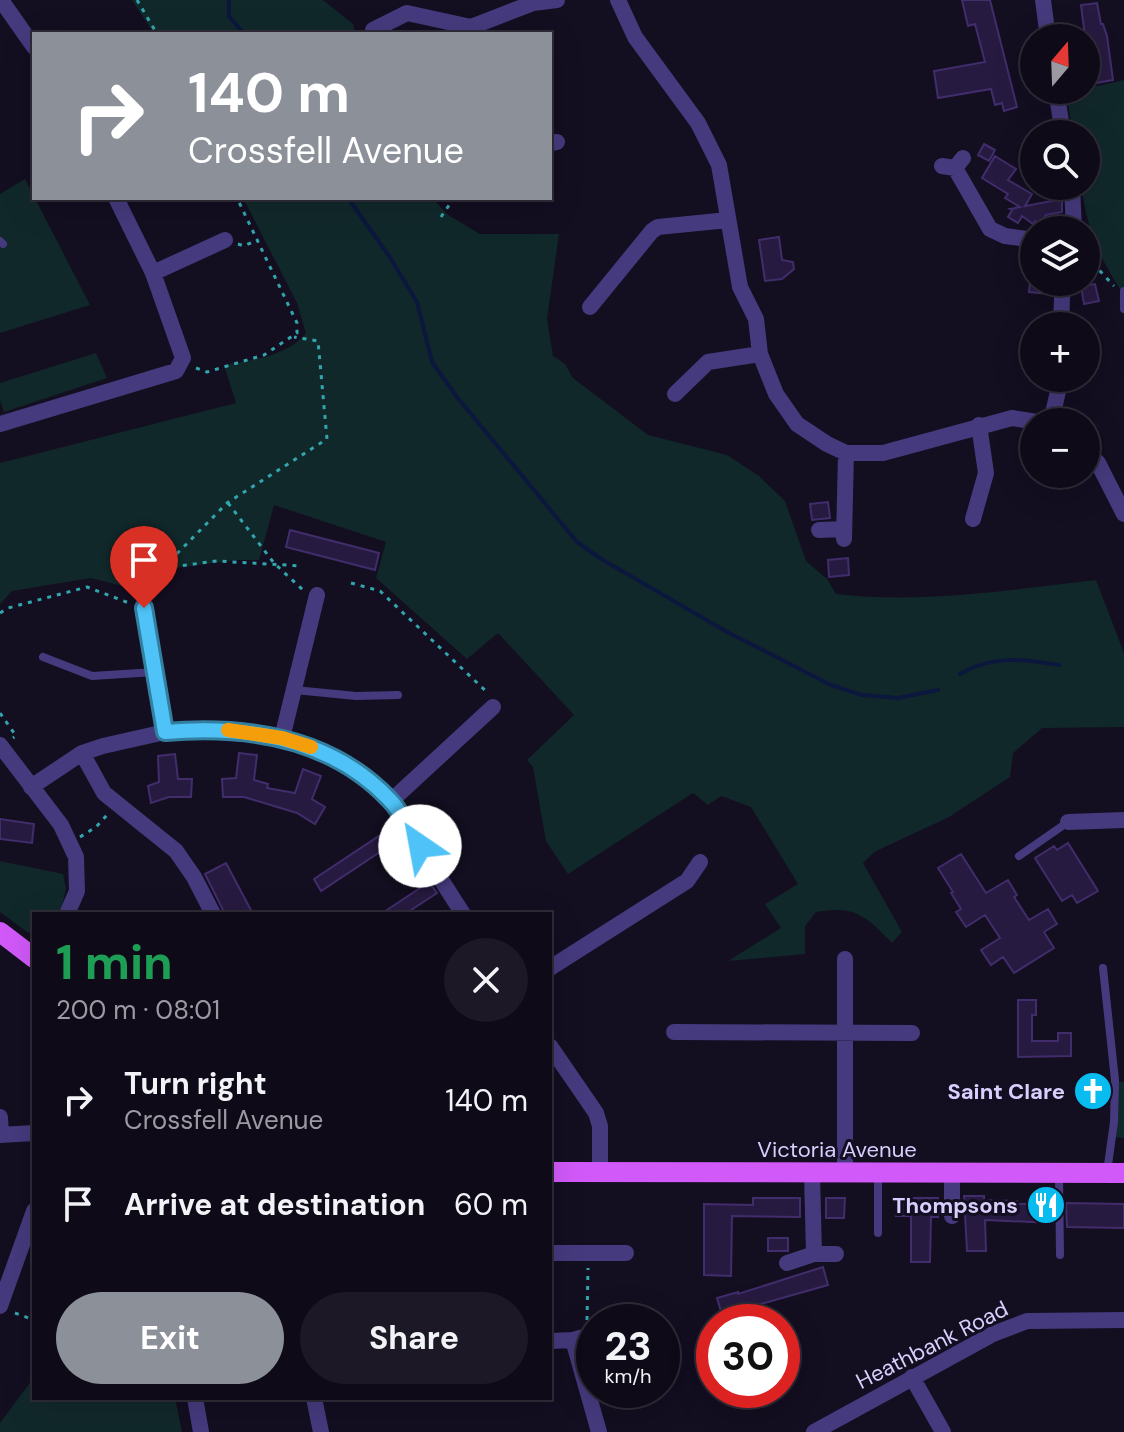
<!DOCTYPE html>
<meta charset="utf-8">
<style>
:root{--surface:#0e0a18;--page:#1c1825;--text:#f1f3f6;--muted:#9b9aa2;--line:#2e2b37;--accent:#8c9099}
body{margin:0;font-family:"DM Sans",sans-serif;background:var(--page);color:var(--text);height:100vh;display:flex;flex-direction:column;font-size:30px;white-space:nowrap}
*{box-sizing:border-box;margin:0}
p{font-size:26px;color:var(--muted)}
.icon{flex:none;width:44px;height:44px;fill:none;stroke:currentColor;stroke-width:2;stroke-linecap:round;stroke-linejoin:round}
.map{position:relative;flex:1;overflow:hidden}
.sheet{position:absolute;left:32px;top:912px;width:520px;height:488px;display:flex;flex-direction:column;background:var(--surface);border-radius:0px;box-shadow:0 8px 32px #0002,0 0 0 2px var(--line)}
.sheet>*{flex:none}
.hud{position:absolute;left:32px;top:32px;width:520px;height:168px;border-radius:0px;box-shadow:0 8px 32px #0002,0 0 0 2px var(--line);background:#8c9099;color:#fff;overflow:hidden}
.needle{width:52px;rotate:19deg}
.tools{position:absolute;left:1020px;top:24px;display:grid;gap:16px}
.tools a{display:grid;place-items:center;width:80px;height:80px;border-radius:50%;background:var(--surface);box-shadow:0 8px 32px #0002,0 0 0 2px var(--line);font-size:40px}
.speed{position:absolute;left:576px;top:1304px;display:flex;gap:16px;font-size:40px;font-weight:700;text-align:center}
.speed>*{display:grid;place-content:center;width:104px;height:104px;border-radius:50%;background:var(--surface);box-shadow:0 8px 32px #0002,0 0 0 2px var(--line);line-height:1}
.speed small{font-size:20px;font-weight:400}
.speed .limit{border:12px solid #d22;background:#fff;color:#111}
.pin{position:absolute;display:grid;place-items:center;width:68px;height:68px;color:#fff;margin:-82px -34px;border-radius:50% 50% 50% 0;rotate:-45deg;box-shadow:0 0 8px #0007}
.pin .icon{rotate:45deg}
.me{position:absolute;width:88px;margin:-44px;rotate:327deg;stroke-linejoin:round;filter:drop-shadow(0 0 6px #0008)}
.turn{display:flex;align-items:center;gap:28px;height:168px;padding:0 24px;font-size:36px}
.turn .icon{width:104px;height:104px;stroke-width:2.5}
.turn b{display:block;font-size:56px;line-height:68px}
.round{display:grid;place-items:center;flex:none;width:84px;height:84px;border-radius:42px;background:var(--page)}
.overview{display:flex;align-items:center;justify-content:space-between;height:136px;padding:0 24px}
h1{font-size:48px;font-weight:700;line-height:60px;color:#1e9e55}
.primary-button{display:flex;gap:16px;margin-top:auto;padding:16px 24px}
.primary-button a{flex:1;height:92px;border-radius:48px;background:var(--accent);color:#fff;font-size:32px;font-weight:700;line-height:92px;text-align:center}
.primary-button a+a{background:var(--page);color:var(--text)}
ul{padding:0;list-style:none}
li{display:flex;align-items:center;gap:24px;height:104px;padding:0 24px}
li div{flex:1}
li b{display:block;font-size:30px}
li em{font-style:normal}
.map>svg:first-child{display:block}
</style>
<div class="map">
<svg width="1124" height="1432" viewBox="0 0 1124 1432">
<rect width="100%" height="100%" fill="#130e20"/>
<path fill="#11282a" d="M132 0H323L353 24 355 34H154Z
M1124 80V293L1123 294C1097 253 1089 234 1081 186H1086V134H1073L1066 93Z
M25 179 90 305 0 333V194Z
M243 198H432L448 215 480 234H559L547 319 553 356 565 364 573 378 648 435 727 455 759 476 785 501 806 561 827 579 836 594C923 604 1009 590 1096 580L1124 653V727L1042 728 1013 753 1010 777 949 817 874 852 863 863 902 932 892 943C866 916 855 905 816 912L805 926V954L728 961 781 928 765 904 798 884 751 807 721 796 708 805 693 793 568 874 546 841 533 767 527 760 574 715 498 633 467 659 376 578 386 542 274 505 259 560H235L154 571 145 575 140 583 126 587 91 578 12 591 0 604V463L236 403 224 365C252 360 288 356 306 333L297 303Z
M96 353 107 378 4 412 0 400V383Z
M0 861 63 874 66 889 61 911 59 914H34V934L27 932 0 912Z
M1118 1082H1124V1138L1116 1137Z
M32 1380 34 1398H175L182 1432H0V1423Z"/>
<g fill="none" stroke-linecap="round" stroke-linejoin="round">
<path stroke="#0b173c" stroke-width="4" d="M229 0V16L244 34
M348 198 389 256 417 302 432 362 457 397 577 542 603 560 729 633 831 685 862 695 898 698 938 690
M960 674C992 655 1023 659 1059 665"/>
</g>
<path fill="#271a40" stroke="#412d6b" stroke-width="2" d="M962 0H990L1017 107 1004 111 1002 103 995 105 991 89 938 98 934 71 985 62 975 24 968 26Z
M1097 3 1101 24H1103L1107 36 1113 80 1091 84 1081 5Z
M984 144 995 150 989 161 978 155Z
M995 156 1016 169 1008 180 1032 194 1025 206 1062 199V212L1046 215 1040 224 1035 221 1033 224 1022 216 1018 223 1008 217 1012 210 1010 209 1020 207 1005 198 1008 194 982 178Z
M779 237 782 260 793 262 794 269 782 279 765 281 759 240Z
M1030 282H1053L1051 294 1029 292Z
M1095 284 1099 301 1084 304 1081 286Z
M828 502 830 518 812 520 810 504Z
M290 530 379 553 375 570 286 547Z
M848 558 849 575 829 577 828 560Z
M239 753 257 755 254 780 268 784 267 788 295 793 303 769 321 776 312 799 325 807 315 824 297 813 244 797H223L222 779 236 778Z
M175 754 178 779H192L191 797H169L151 803 148 786 159 782 158 756Z
M0 819 34 824 32 843 0 839Z
M394 826 401 838 321 891 314 879Z
M1068 843 1098 891 1077 903 1072 895 1062 901 1035 858 1054 846 1057 850Z
M961 854 986 893 1008 880 1017 895 1014 897 1029 920 1048 909 1057 924 1044 932 1054 948 1014 973 1003 957 991 965 981 950 1000 938 985 915 966 927 956 912 961 909 951 893 953 892 938 868Z
M226 863 253 914H225L205 874Z
M429 882 437 893 405 914H381Z
M1018 1000H1036V1015H1032V1041H1058V1033H1071V1056L1018 1057Z
M964 1196H984V1200L1017 1201V1204L1052 1203 1053 1223 985 1220 986 1251H967Z
M753 1198H800V1217L732 1216 731 1276 704 1275V1204L753 1205Z
M826 1198H845L844 1218H826Z
M896 1198H938V1217H931L930 1262H911V1216H896Z
M1066 1203 1124 1204V1228L1067 1227Z
M768 1238H788V1251H768Z
M823 1267 828 1285 722 1315 717 1298 738 1292V1294Z"/>
<g fill="none" stroke-linecap="round" stroke-linejoin="round">
<path stroke="#32a6ae" stroke-width="3" stroke-dasharray="4 6" stroke-linecap="butt" d="M137 0 157 34
M441 217 454 198
M238 244 244 246 257 240
M1086 256 1114 286
M196 368 207 372 264 355 297 333V323L237 198
M228 503 274 563 304 591
M163 568 217 561 302 566
M351 583 380 591 489 694
M148 593 153 578 227 503 327 439 318 341 294 337
M0 613 8 608 87 587 129 603
M0 713 16 736 13 738
M80 837 96 827 108 814
M15 1313 34 1320
M587 1320 588 1268"/>
<path stroke="#453a7d" stroke-width="8" d="M0 241 3 244
M1124 291V309
M43 657 92 676 155 672
M295 690 356 696 398 695
M1019 856 1068 822
M1103 968 1115 1080 1114 1122 1107 1172
M1059 1174 1060 1255
M878 1233V1175"/>
<path stroke="#453a7d" stroke-width="16" d="M1 0 34 47
M618 0 635 37 698 123 719 165 740 287 756 319 760 354 776 394 797 424 827 444 846 453H883L1012 418 1037 422
M1043 0 1048 38
M373 30 407 13 471 27
M469 34 471 27 533 3 557 0
M1056 90 1063 134
M550 143 557 142
M942 166 955 168 963 158
M955 168 990 229 1005 236 1034 240
M1072 186 1074 230
M153 273 225 240
M590 307 652 231 658 227 728 220
M1061 326 1062 297 1067 282
M675 394 708 362 760 354
M1051 422 1061 378
M0 424 176 371 183 358 153 273 116 198
M1086 451 1098 463 1124 514
M973 519 986 473 979 425
M819 530 844 529
M844 539 846 453
M144 608 165 732
M282 738 317 595
M0 745 61 825 76 857 77 891 67 914
M82 753 104 793 176 851 194 877 213 914
M31 787 82 753 103 746 165 732 224 729 294 741 324 751 352 768 391 801 463 914
M391 801 493 707
M1068 822 1124 820
M550 968 687 881 700 862
M674 1032 912 1033
M550 1046 596 1113 600 1126V1172
M0 1117 1 1135
M0 1135 34 1133
M952 1173V1216
M812 1174 814 1254
M845 1174V959
M550 1253H626
M787 1263 814 1254H836
M0 1306 34 1211
M643 1322 655 1319
M573 1340 599 1432
M550 1341 573 1340 594 1334
M912 1377 943 1432
M195 1398 201 1432
M314 1398 321 1432
M814 1432 993 1334 1027 1321 1124 1320"/>
<path stroke="#d159f9" stroke-width="20" d="M0 932 34 958
M550 1172 1124 1173"/>
</g>
<g fill="none" stroke-linecap="round" stroke-linejoin="round">
<defs>
<path id="route" d="M144 608 165 732C247 725 330 737 389 799 402 812 410 831 420 846"/>
</defs>
<use href="#route" stroke="#337fa1" stroke-width="20"/>
<use href="#route" stroke="#4fc3f7" stroke-width="14"/>
<path stroke="#f59e0b" stroke-width="14" d="M228 730 282 738 311 747"/>
</g>
<defs>
<symbol id="church-disc" viewBox="-11 -11 22 22"><circle r="9.5" fill="#08bcef" stroke="#130e20"/><path d="M-1.2-6h2.4v3.5h3.3v2.4h-3.3V6h-2.4V-.1h-3.3v-2.4h3.3Z" fill="#fff"/></symbol>
<symbol id="restaurant-disc" viewBox="-11 -11 22 22"><circle r="9.5" fill="#08bcef" stroke="#130e20"/><path d="M-5-6h1v4h1v-4h1v4h1v-4h1v5L-1.5 .5V6h-2V.5L-5-1ZM5-6V6H3V1.5H1.5Q1.5-4 5-6Z" fill="#fff"/></symbol>
</defs>
<g fill-rule="evenodd">
<use href="#church-disc" x="1071" y="1069" width="44" height="44"/>
<use href="#restaurant-disc" x="1024" y="1183" width="44" height="44"/>
</g>
<g text-anchor="middle" dominant-baseline="central" stroke-width="6" stroke-linejoin="round" paint-order="stroke">
<g font-size="22" font-weight="bold" fill="#d9cefd" stroke="#130e20" text-anchor="end">
<text x="1065" y="1091">Saint Clare</text>
<text x="1018" y="1205">Thompsons</text>
</g>
<g font-size="22" fill="#d9cefd" stroke="#130e20">
<text x="837" y="1149">Victoria Avenue</text>
<text transform="translate(932 1345) rotate(-27)">Heathbank Road</text>
</g>
</g>
</svg>
<div class="tools">
<a><svg class="needle" viewBox="-14 -14 28 28"><path d="M0-13l5 13h-10z" fill="#e53935"/><path d="M0 13l5-13h-10z" fill="#9b9aa2"/></svg></a>
<a><svg class="icon" aria-label="search" viewBox="0 0 24 24"><circle cx="10" cy="10" r="6"/><path d="M15 15l6 6"/></svg></a>
<a><svg class="icon" aria-label="layers" viewBox="0 0 24 24"><path d="M12 4l9 5-9 5-9-5zM3 14l9 5 9-5"/></svg></a>
<a>+</a>
<a>−</a>
</div>
<div class="speed"><div>23<small>km/h</small></div><div class="limit">30</div></div>
<div class="pin" style="left:144px;top:608px;background:#d93025"><svg class="icon" aria-label="arrive" viewBox="0 0 24 24"><path d="M6 21V4h12l-3 4 3 4H6"/></svg></div>
<svg class="me" style="left:420px;top:846px" viewBox="-20 -20 40 40"><circle r="19" fill="#fff"/><path d="M0-13L10 11 0 6-10 11z" fill="#4fc3f7"/></svg>
<div class="hud">
<div class="turn"><svg class="icon" aria-label="right" viewBox="0 0 24 24"><path d="M7 20v-9h11M14 6l5 5-5 5"/></svg><div><b>140 m</b>Crossfell Avenue</div></div>
</div>
<section class="sheet">
<div class="overview"><div><h1>1 min</h1><p>200 m · 08:01</p></div><a class="round"><svg class="icon" aria-label="close" viewBox="0 0 24 24"><path d="M6 6l12 12M18 6L6 18"/></svg></a></div>
<ul>
<li><svg class="icon" aria-label="right" viewBox="0 0 24 24"><path d="M7 20v-9h11M14 6l5 5-5 5"/></svg><div><b>Turn right</b><p>Crossfell Avenue</p></div><em>140 m</em></li>
<li><svg class="icon" aria-label="arrive" viewBox="0 0 24 24"><path d="M6 21V4h12l-3 4 3 4H6"/></svg><div><b>Arrive at destination</b></div><em>60 m</em></li>
</ul>
<div class="primary-button"><a>Exit</a><a>Share</a></div>
</section>
</div>
